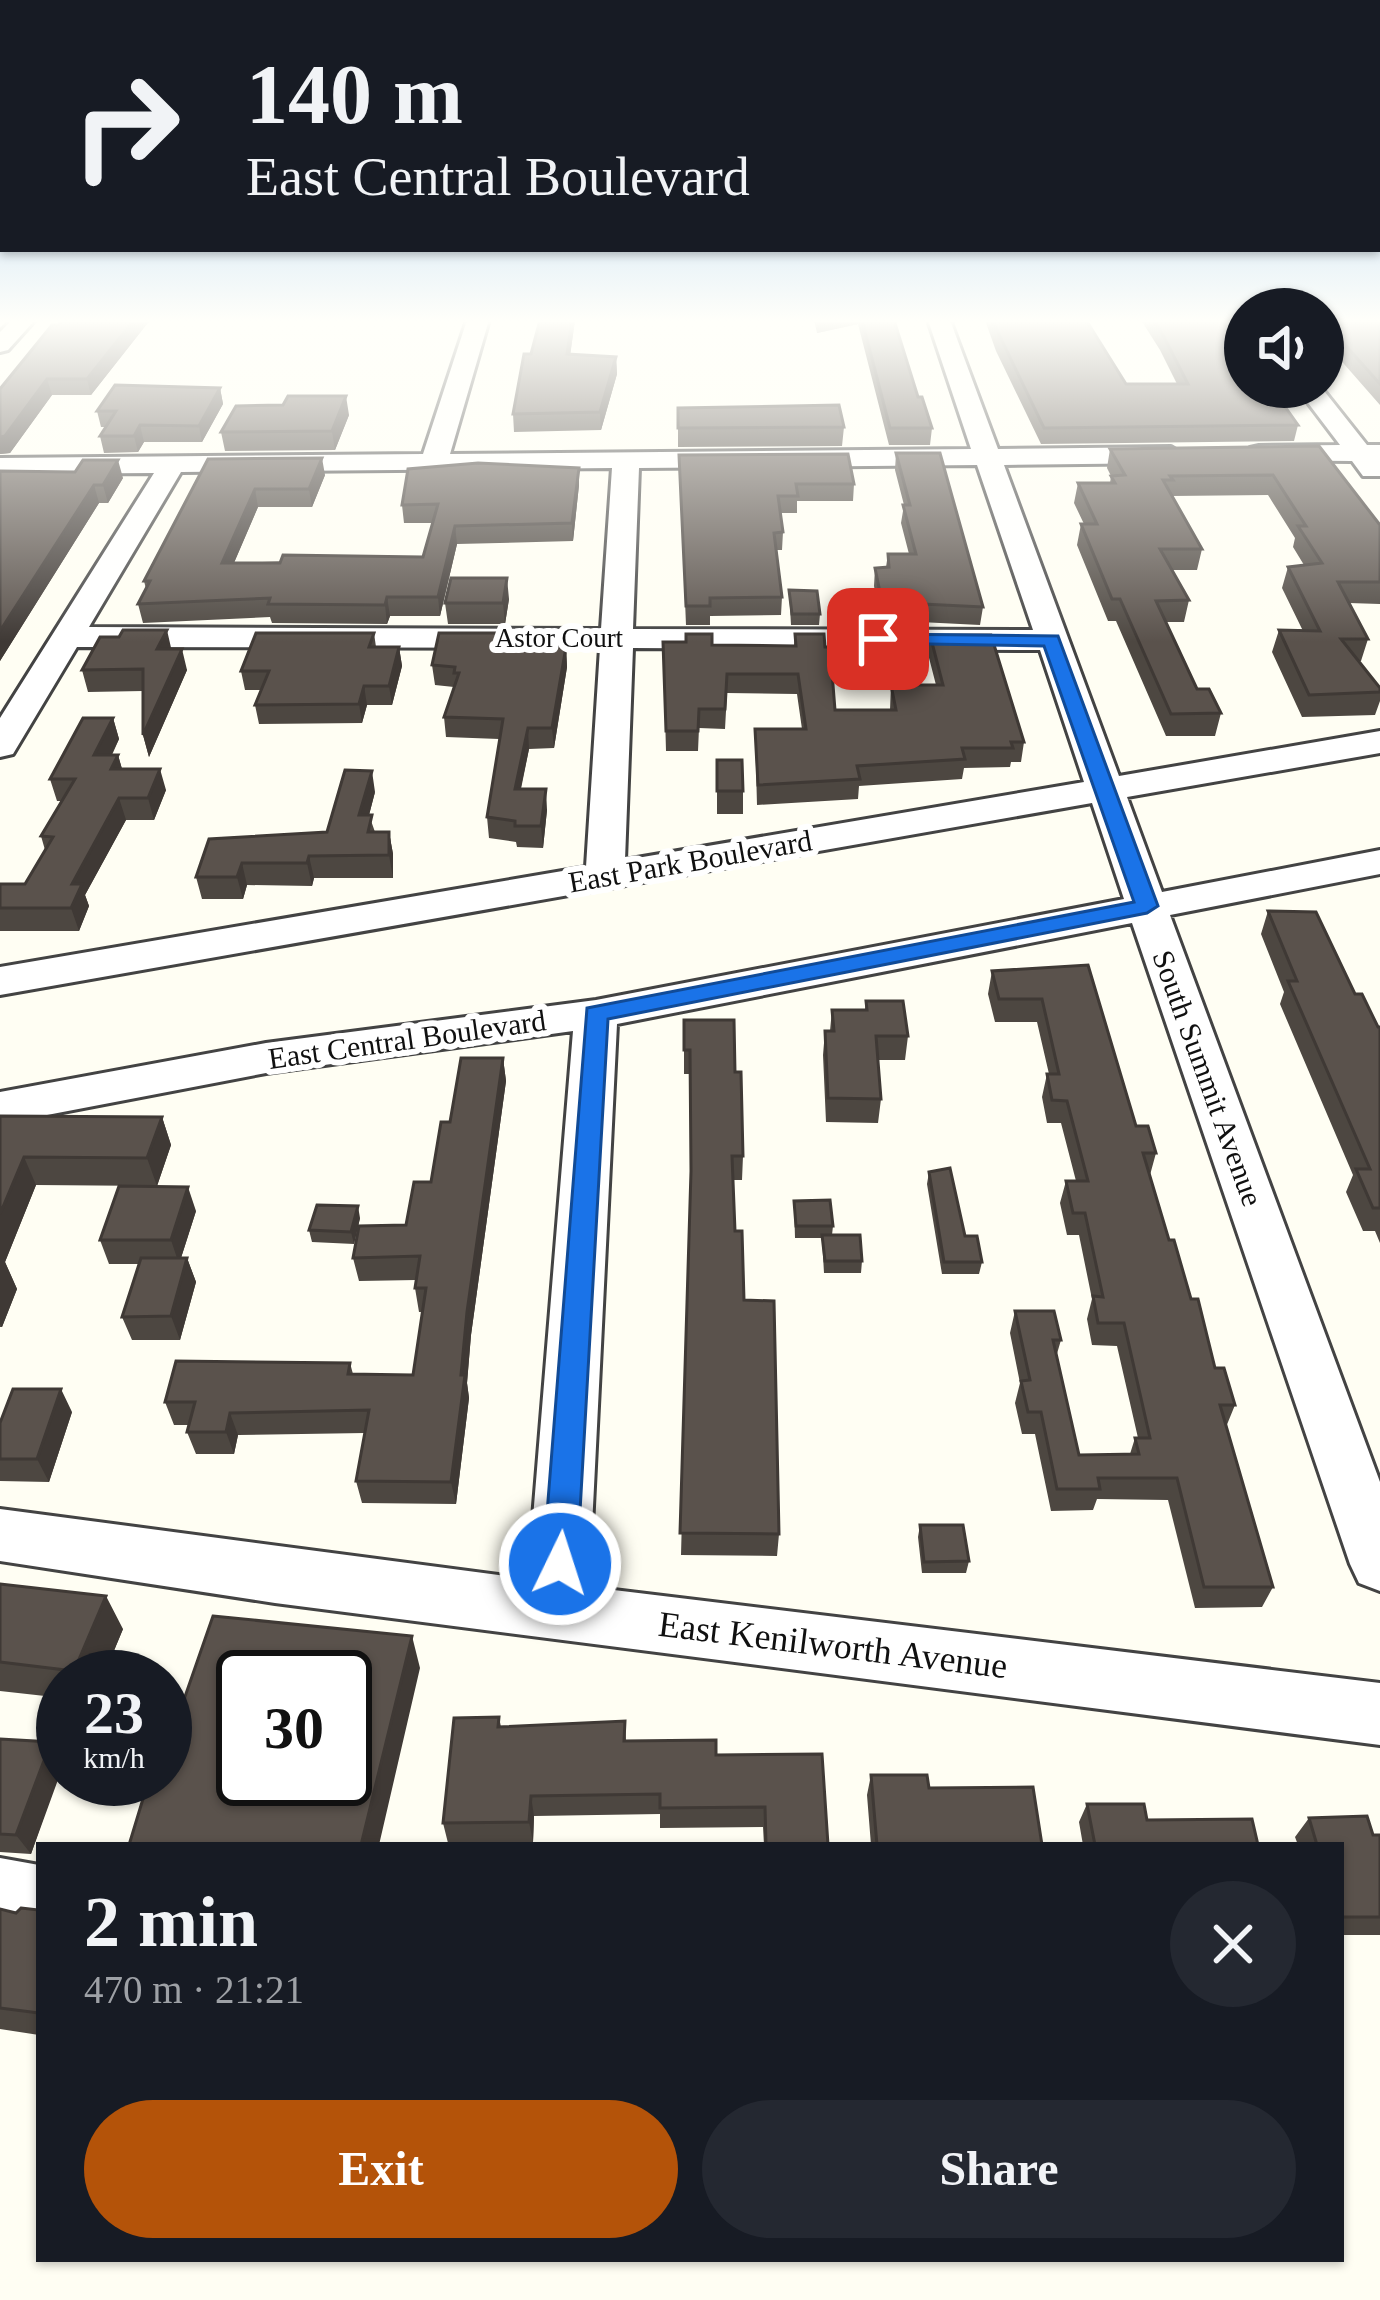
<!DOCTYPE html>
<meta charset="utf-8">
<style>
:root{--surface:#171b24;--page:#242831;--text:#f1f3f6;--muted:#9ea1a6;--accent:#b45309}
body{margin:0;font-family:Georgia,serif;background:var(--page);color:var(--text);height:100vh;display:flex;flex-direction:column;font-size:45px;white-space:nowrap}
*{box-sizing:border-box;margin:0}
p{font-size:39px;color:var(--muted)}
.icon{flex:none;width:66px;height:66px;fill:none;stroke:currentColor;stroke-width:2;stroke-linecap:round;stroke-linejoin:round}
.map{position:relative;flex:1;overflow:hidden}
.panel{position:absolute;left:36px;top:1842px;width:1308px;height:420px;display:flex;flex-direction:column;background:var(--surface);border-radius:0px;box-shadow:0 3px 9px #0004}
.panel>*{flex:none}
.banner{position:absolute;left:0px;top:0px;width:1380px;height:252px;box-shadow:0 3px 9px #0004;background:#171b24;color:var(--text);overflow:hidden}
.controls{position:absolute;left:1224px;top:288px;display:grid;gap:24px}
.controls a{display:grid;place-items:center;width:120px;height:120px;border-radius:50%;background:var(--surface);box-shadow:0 3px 9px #0004;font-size:60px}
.speed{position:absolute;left:36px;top:1650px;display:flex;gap:24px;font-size:60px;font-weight:700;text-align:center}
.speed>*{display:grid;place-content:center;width:156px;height:156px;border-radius:50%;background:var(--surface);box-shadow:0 3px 9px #0004;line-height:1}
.speed small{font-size:30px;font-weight:400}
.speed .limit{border:6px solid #111;border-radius:18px;background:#fff;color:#111}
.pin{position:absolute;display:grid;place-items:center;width:102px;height:102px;color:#fff;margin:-51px;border-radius:24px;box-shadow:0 6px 18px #0006}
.me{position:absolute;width:132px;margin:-66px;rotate:4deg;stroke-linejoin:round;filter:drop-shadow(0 0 9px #0008)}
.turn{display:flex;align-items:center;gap:42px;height:252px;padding:0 48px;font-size:54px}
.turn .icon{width:156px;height:156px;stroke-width:2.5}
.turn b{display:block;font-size:84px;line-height:102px}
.round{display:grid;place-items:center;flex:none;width:126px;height:126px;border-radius:63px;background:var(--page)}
.overview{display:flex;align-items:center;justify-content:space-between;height:204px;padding:0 48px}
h1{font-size:72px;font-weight:600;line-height:90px}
.primary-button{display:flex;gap:24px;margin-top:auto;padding:24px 48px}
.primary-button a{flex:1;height:138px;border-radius:72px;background:var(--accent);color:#fff;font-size:48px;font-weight:600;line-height:138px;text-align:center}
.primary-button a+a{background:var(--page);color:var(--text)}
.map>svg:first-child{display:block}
</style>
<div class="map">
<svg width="1380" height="2300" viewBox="0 0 1380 2300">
<rect width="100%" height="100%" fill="#fffef3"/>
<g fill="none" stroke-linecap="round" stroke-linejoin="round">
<defs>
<path id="minor" d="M12 320H35L8 350 0 352V332Z
M467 320H489L450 454 971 449 928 320H950L998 449 1171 447 1184 455 1171 463 1004 465 1119 776 1380 731V753L1127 797 1162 892 1380 850V874L1170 915 1380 1482V1591L1359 1583 1350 1564 1132 923 617 1024 589 1587 1380 1683V1745L275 1603 0 1561V1509L528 1579 573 1031 266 1073 0 1124V1092L266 1043 596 1000 1124 899 1092 803 0 995V967L586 867 600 648 77 647 13 754 0 757V718L154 473 0 474V458L423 454ZM977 465 1033 630 633 629 639 468ZM612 468 601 629 89 627 181 472ZM633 648 1040 650 1084 782 625 860Z
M1296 387H1321L1367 445H1380V476H1363L1352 461 1250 460 1246 454 1250 448 1259 446 1340 445Z
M0 1858 39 1865V1935L0 1928Z"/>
</defs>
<use href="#minor" stroke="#434343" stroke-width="6"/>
<use href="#minor" fill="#fff" fill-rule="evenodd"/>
</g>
<path fill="#4d4741" d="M63 320H150L91 395H52L10 453 0 454V389Z
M540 320H575L570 355 616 357 617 374 601 430 514 432 513 414Z
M814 320H894L918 397 932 428 930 445H889L858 324 817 333Z
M985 320H1086L1126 384H1177L1160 350 1141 320H1222L1298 425 1294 441 1041 444 996 351Z
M1323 320H1380V405L1323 340Z
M220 388 223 404 202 442H144L138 452 104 453 100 436 106 427H101L97 411Z
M678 408 844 427 842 446 678 447Z
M349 415 335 450 225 451 221 432Z
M1319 446 1380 525V604L1349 603 1368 639 1361 661H1359L1380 692V701L1375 715 1302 717 1272 652 1279 630 1303 631 1282 588 1288 567 1304 565 1293 547 1295 538 1268 495 1171 496 1202 549 1197 570H1172L1189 600 1184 622H1166L1197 689 1221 713 1215 736H1166L1116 621H1108L1077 545 1081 524H1084L1074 503 1078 483H1110L1111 476 1107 468 1110 449Z
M896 453 983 607 980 625 880 620 874 586 875 568 886 567 888 554H909L901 523 904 505 895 470Z
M679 455 854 484 853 501H797V513H781L783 532 782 550H776L782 597 781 615 710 616V625H686Z
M208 459 325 475 312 507H258L234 563 423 557 433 523H404L402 505 579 468V485L573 541 457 544 440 616H390L387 624 272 623 270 617 143 623 138 604 146 589 144 581Z
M0 471 123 478 108 503H99L0 661Z
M789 590 820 614 819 625H791Z
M509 599 505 624H448L445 603Z
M374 633 376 647H399L402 666 392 705H367L362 723 259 724 255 705 261 690H245L241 671Z
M499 633 500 646 566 647 567 667 554 748 529 749 521 789 547 810 543 848 517 847 516 842 489 838 487 817 499 739 446 737 444 717 454 687 435 685 432 665Z
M795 634 835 710H890L891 685H936L928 654 930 635 1024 742 1021 762H1011L1010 767 964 768 962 779 859 786 858 799 757 805 755 729H802L797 694 727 693 725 729 699 728 698 751H666L663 642 712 645 794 646Z
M171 649 187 670 149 757 143 735V691L88 692 82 670Z
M113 718 119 739 112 755H118L122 769 166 790 154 820H126L85 895 89 906 79 931H0V884H25L45 850 41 836 62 801H57L50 779Z
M717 760 743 791V814H717Z
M375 792 369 815 375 832H389L393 854V878H314L312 886 247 885 243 899H202L196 877 327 832Z
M1268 911 1355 994 1378 1027H1380V1243L1375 1231H1363L1346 1192 1353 1175 1280 1004 1284 992 1261 934Z
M1088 965 1136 1126 1156 1153 1150 1175 1169 1240 1215 1368 1235 1405 1226 1427 1273 1587 1262 1607 1195 1608 1168 1500 1097 1499 1093 1510 1051 1511 1035 1434H1022L1015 1403 1020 1383 1010 1333 1015 1311 1061 1340 1056 1357 1079 1455 1130 1454 1135 1438H1138L1117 1346 1092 1345 1087 1319 1092 1299 1079 1235H1067L1060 1203 1066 1181H1076L1061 1123H1047L1042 1097 1047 1074H1049L1037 1022H995L988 994 992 971Z
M866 1001 908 1036 905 1060H878L881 1099 878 1123 826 1122 823 1055 825 1031H830L832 1010H865Z
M684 1020 735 1072 743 1156 742 1180H733L735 1231 779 1534 777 1556 681 1555 691 1175 690 1074H684Z
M503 1058 506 1081 471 1335 467 1383 469 1398 456 1504 362 1503 356 1481 365 1433 238 1435 234 1454H196L187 1432 189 1425H174L165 1402 350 1363 353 1374 413 1375 422 1312H419L415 1288 416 1280 359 1281 353 1258 406 1225 431 1182 450 1122Z
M0 1116 162 1117 171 1145 157 1186 36 1185 5 1262 17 1289 2 1327H0Z
M929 1172 965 1236 982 1262 979 1274H942L927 1184Z
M794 1201 833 1226 832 1235 862 1261 861 1273H824L822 1238H795Z
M196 1211 181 1258H187L196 1282 180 1340H132L122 1317 139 1264H109L100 1240Z
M360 1218 354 1244 312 1242 309 1230Z
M72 1412 49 1482 0 1481V1423Z
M920 1525 969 1561 966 1573H922L918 1537Z
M0 1584 123 1629 103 1677H63V1698L0 1691Z
M499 1717 501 1727 625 1721 626 1741 716 1755 828 1845H764L763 1827 660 1828V1814L534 1816 533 1842 448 1843 443 1823Z
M0 1739 51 1742 63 1761 31 1854 0 1852Z
M871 1775 1042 1845H871L867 1795Z
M1087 1804 1147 1820 1258 1845H1083L1079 1822Z
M1309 1818 1373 1835H1380V1935H1341V1845H1298L1295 1837Z
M0 1909 16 1913 39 1910V2035L0 2029Z"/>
<path fill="#3f3935" d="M134 320H150L91 395 87 379Z
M572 320H575L568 371 567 354Z
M818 320H859L858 324 817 333Z
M616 357 617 374 601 430 600 412Z
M47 379 52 395 10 453 0 454V437Z
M220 388 223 404 202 442 199 426Z
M346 396 349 415 335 450 332 431Z
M140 425 144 442 138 452 134 436Z
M322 458 325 475 312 507 309 489Z
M118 460 123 478 108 503 103 485Z
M579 468V485L573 541 572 523Z
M94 485 99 503 0 661V631Z
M255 489 258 507 226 581 222 563Z
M455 526 457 544 440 616 438 597Z
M507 578 509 599 505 624 503 603Z
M387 597 390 616 387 624 385 605Z
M167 630 172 652 157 649Z
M399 647 402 666 392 705 389 686Z
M566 647 567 667 554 748 552 728Z
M182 649 187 670 149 757 143 735Z
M364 686 367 705 362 723 359 704Z
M113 718 119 739 101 776 94 755Z
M528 728 529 749 516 810 515 789Z
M118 755 124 776 111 769Z
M160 769 166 790 154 820 148 798Z
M372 771 375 792 363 838 359 815Z
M546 789 547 810 543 848 541 826Z
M119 798 126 820 85 895 89 906 79 931 71 908 72 884Z
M389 832 393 854V878L389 855Z
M309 856 314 878 312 886 307 863Z
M242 863 247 885 243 899 237 877Z
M503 1058 506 1081 471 1335 467 1383 469 1398 456 1504 451 1482 467 1312Z
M162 1117 171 1145 157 1186 147 1158Z
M24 1157 36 1185 5 1262 17 1289 2 1327 0 1324V1214Z
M188 1187 196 1211 179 1264 171 1240Z
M358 1206 360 1218 354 1244 351 1232Z
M187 1258 196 1282 180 1340 171 1316Z
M61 1389 72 1412 49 1482 37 1459Z
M230 1413 238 1435 234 1454 226 1432Z
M106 1596 123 1629 103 1677H78L74 1671Z
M412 1636 420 1668 379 1845H361Z
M51 1742 63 1761V1766L31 1854 16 1835Z
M531 1796 534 1816 533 1842 529 1822Z"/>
<path fill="#5a524c" stroke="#3f3935" stroke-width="3" fill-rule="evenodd" d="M63 320H134L87 379H47L5 436 0 437V389L52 325H58Z
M540 320H572L567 354 616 357 600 412 513 414 524 354H531Z
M862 320H894L918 397H922L932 428H890Z
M992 320H1086L1126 384H1188L1163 335 1153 320H1222L1245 352V387H1271L1298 425 1044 428Z
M1323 320H1380V384Z
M115 385 220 388 199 426 140 425 134 436H100L116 411H97Z
M288 396H346L332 431 221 432 236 406 283 405Z
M839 405 844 427 678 428V408Z
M1319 446 1380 525V582H1338L1368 639H1341L1380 688V692L1309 695 1279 630 1320 631 1288 567 1322 563 1298 526H1306L1273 475 1170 476 1173 480H1163L1202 549H1160L1189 600 1156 601 1197 689H1209L1221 713 1171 714 1120 599H1112L1081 524H1097L1078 483H1115L1111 476 1125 475 1110 449Z
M896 453H940L983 607 882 602 875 568 889 567 888 554H916L903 505H910Z
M848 454 854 484H796L798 496H778L783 532 774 533 782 597 710 598V606H686L679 455Z
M322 458 309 489H255L222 563H280L283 555 423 557 438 504 402 505 408 469 478 463 579 468 572 523 455 526 438 597H387L385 605 268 604 270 598 138 604 150 581H144L208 459Z
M83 460H118L103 485H94L0 631V471L75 472Z
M451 578H507L503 603H445Z
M789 590 817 591 820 614H792Z
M123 630H167L157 649H182L143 735V669L82 670 100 637H119Z
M256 633H374L369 647H399L389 686H364L359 704 255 705 269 671H241Z
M439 633H499L496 646 566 647 552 728H528L515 789H546L541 826H515V821L487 817 503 719 444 717 459 673H454L455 667 432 665Z
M686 634H712V645L796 646 795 634H824L825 647H830L835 710H896L891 685H943L930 635H991L1024 742H1011L1013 748H962L965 759 857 766 860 779 758 785 755 729H806L798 674H727L725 709H699L698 731H666L663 642H686Z
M83 718H113L94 755H118L111 769H160L148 798H119L72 884H82L71 908H0V884H25L53 837 41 836 75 779H50Z
M717 760H742L743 791H717Z
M345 770 372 771 359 815H372L368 832H389V855L309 856 307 863H242L237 877H196L209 839 327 832Z
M1268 911 1316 912 1355 994H1362L1378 1027H1380V1208H1373L1356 1169H1370L1288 981H1297Z
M1088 965 1136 1126H1148L1156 1153H1143L1169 1240H1174L1191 1299H1198L1215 1368H1224L1235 1405H1220L1273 1587H1204L1177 1478H1098L1100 1489H1057L1041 1412H1028L1021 1381 1030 1380 1015 1311H1054L1061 1340H1053L1079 1455 1139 1454 1135 1438H1150L1124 1323H1098L1093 1296 1103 1297 1085 1213H1073L1066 1181H1088L1067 1101 1052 1100 1047 1074H1059L1042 999H999L992 971Z
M866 1001H903L908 1036H876L881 1099 828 1098 825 1031H834L832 1010H867Z
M684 1020H734L735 1072H741L743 1156H732L735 1231H742L744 1300 774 1301 779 1534 680 1533 691 1171 690 1050H684Z
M461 1058H503L467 1312 461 1375H465L451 1482 356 1481 369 1410 230 1413 226 1432H187L195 1402H165L176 1361 350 1363 348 1374 413 1375 426 1288H415L420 1256 353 1258 359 1226 406 1225 414 1182H431L441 1122H450Z
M0 1116 162 1117 147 1158 24 1157 0 1214Z
M950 1168 965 1236H977L982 1262H944L929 1172Z
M119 1186 188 1187 171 1240H100Z
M830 1200 833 1226H796L794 1201Z
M317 1205 358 1206 351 1232 309 1230Z
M822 1235H860L862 1261H825Z
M141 1258H187L171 1316 122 1317Z
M13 1389H61L37 1459H0V1423Z
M920 1525H963L969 1561 924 1562Z
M0 1584 106 1596 74 1671 0 1662Z
M213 1616 412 1636 361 1845H129L149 1779H165V1734H172ZM243 1677H345V1779H243Z
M499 1717 498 1727 625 1721 624 1741 716 1740V1755L822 1754 828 1845H766L765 1807 660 1808V1794L531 1796 529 1822 443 1823 454 1718Z
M0 1739 51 1742 16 1835 0 1834Z
M871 1775H927L929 1788 1033 1787 1042 1845H877Z
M1087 1804H1144L1147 1820 1252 1819 1258 1845H1095Z
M1367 1816 1373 1835H1380V1917H1341V1845H1317L1309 1818Z
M21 1908 39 1910V2013L0 2008V1909L16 1913Z"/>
<linearGradient id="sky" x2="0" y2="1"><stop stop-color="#93c3ef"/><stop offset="0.5" stop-color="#fffffa"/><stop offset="1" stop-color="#fffffa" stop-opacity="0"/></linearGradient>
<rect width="1380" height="642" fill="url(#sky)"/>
<path fill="#1a73e8" stroke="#114b97" stroke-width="3" d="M878 634 1058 636 1158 906 1147 913 608 1019 577 1564 572 1575 560 1580 548 1575 543 1564 587 1008 1134 902 1044 646 871 643V635Z"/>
<g text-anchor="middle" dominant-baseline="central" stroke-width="12" stroke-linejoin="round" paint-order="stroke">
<g font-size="27" fill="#101010" stroke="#fff">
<text x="559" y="638">Astor Court</text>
</g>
<g font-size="30" fill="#101010" stroke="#fff">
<text transform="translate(690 861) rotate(-10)">East Park Boulevard</text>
<text transform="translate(407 1039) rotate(-8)">East Central Boulevard</text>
<text transform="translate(1208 1078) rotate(70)">South Summit Avenue</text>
</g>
<g font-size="36" fill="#101010" stroke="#fff">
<text transform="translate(833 1645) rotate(7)">East Kenilworth Avenue</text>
</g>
</g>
</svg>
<div class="controls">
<a><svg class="icon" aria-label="sound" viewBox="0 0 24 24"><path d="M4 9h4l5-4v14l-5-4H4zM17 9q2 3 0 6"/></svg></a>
</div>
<div class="speed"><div>23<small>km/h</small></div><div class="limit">30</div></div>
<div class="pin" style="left:878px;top:639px;background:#d93025"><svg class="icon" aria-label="arrive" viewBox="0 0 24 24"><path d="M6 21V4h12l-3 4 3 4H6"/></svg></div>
<svg class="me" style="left:560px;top:1564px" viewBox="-20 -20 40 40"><circle r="17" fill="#1a73e8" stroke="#fff" stroke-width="3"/><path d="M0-11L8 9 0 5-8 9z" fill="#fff"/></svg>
<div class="banner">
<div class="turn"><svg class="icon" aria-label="right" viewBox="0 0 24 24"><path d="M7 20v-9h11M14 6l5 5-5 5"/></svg><div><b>140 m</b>East Central Boulevard</div></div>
</div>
<section class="panel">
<div class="overview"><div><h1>2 min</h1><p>470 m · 21:21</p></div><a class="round"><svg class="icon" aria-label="close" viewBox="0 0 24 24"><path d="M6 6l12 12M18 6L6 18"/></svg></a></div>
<div class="primary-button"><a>Exit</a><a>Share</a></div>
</section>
</div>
